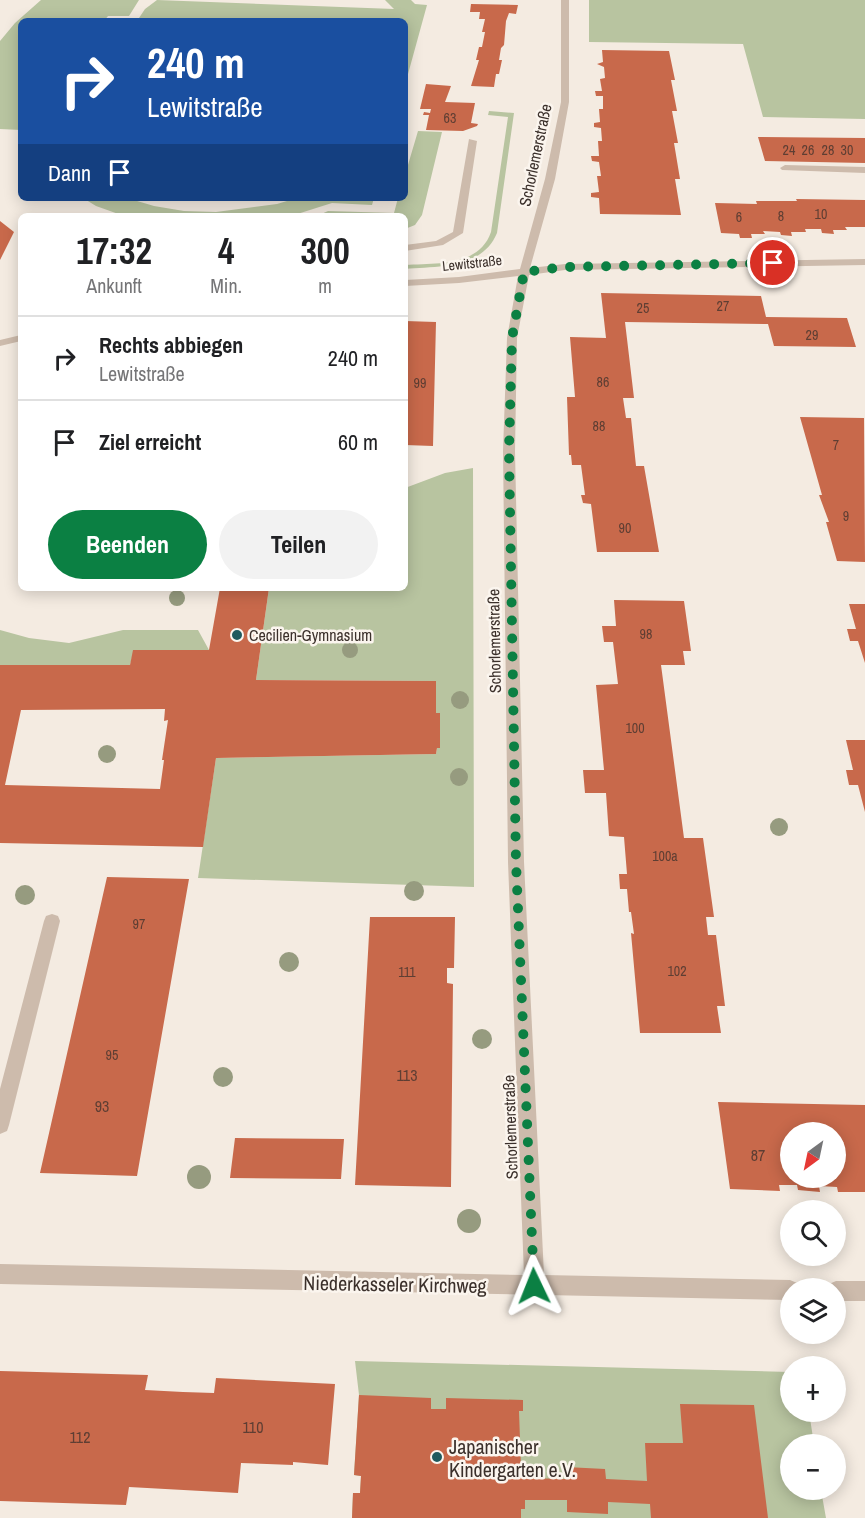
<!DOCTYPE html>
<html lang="de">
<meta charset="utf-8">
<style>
:root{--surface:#fff;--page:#f2f2f2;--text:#202124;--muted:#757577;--line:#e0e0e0;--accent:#0b8043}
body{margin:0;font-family:"Archivo Narrow",sans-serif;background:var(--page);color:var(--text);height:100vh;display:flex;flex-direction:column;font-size:22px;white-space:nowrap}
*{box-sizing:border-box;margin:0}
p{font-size:20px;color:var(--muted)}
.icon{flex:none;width:33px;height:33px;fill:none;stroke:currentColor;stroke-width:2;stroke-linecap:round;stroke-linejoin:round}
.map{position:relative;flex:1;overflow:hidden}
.details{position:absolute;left:18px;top:213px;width:390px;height:378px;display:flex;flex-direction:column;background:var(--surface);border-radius:9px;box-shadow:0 3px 15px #0003}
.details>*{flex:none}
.banner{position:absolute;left:18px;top:18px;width:390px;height:183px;border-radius:9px;box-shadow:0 3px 15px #0003;background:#1a4fa0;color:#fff;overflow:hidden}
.needle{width:39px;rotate:213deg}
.controls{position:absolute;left:780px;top:1122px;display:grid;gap:12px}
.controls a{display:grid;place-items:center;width:66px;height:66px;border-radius:50%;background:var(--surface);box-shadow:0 3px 15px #0003;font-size:30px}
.pin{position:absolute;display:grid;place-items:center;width:51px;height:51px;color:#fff;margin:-26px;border:3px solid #fff;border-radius:50%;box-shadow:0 2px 6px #0007}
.me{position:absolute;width:66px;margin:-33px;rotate:358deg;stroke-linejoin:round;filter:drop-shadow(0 0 4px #0008)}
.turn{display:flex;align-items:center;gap:21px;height:126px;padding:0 30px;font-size:27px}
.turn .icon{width:78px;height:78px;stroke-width:2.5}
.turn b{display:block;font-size:42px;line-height:51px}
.then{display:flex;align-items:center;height:57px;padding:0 30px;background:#0003;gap:12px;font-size:22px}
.eta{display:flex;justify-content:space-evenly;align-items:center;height:102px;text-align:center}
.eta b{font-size:36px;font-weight:800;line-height:42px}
.cta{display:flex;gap:12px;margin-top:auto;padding:12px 30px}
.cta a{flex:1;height:69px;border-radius:36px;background:var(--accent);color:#fff;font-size:24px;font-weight:800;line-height:69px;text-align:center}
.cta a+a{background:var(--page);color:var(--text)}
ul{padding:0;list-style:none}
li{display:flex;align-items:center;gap:18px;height:84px;padding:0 30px;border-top:2px solid var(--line)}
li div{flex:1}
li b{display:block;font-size:22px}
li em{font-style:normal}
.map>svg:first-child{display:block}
</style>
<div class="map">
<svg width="865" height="1518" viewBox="0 0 865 1518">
<rect width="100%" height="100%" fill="#f4ebe1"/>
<path fill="#b8c4a0" d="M41 0H139L129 16H108L104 21H21V130L0 129V41L15 23Z
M157 0 394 9 385 0H411L415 4 427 5 405 85V21H137L145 9Z
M589 0H865V119L763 117 743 44 589 42Z
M489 111 514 113 497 233C482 269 439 266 405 269V265C436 263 479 267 491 232L508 117 488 115Z
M418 131 442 132 422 215 415 225 405 229V216H317L328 211 394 213 398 198H405V175Z
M83 198H127L154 206 184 211 216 212 277 204 297 198H374L372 205 332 203 291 216H124L96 206Z
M473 468 474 887 198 878 216 758 436 754 437 748 440 747V713H436V681L256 680 269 588H405V488L445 473Z
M0 630 29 638 69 643 123 630H198L209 650H134L130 665H0Z
M355 1361 790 1372V1412H809L814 1444H790V1490H821L826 1518H352L353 1493H360L361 1476 354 1475 359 1395Z"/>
<path fill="#c8694b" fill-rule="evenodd" d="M471 4 518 5 516 14 509 13 506 21 504 45 501 48 499 60H502L499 74H496L494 87 471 86 479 60H476L479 47H482L485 32H482L485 19H479L480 12H470Z
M602 50 669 51 675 80H671L677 111H672L678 143H674L680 179H675L681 215 600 214 599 198 591 197V193L599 192 597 176H601L599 162 592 161 591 156H599L598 141H602L601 128 594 127V123L600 122 599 109H603V96H596L595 91H602L600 79 605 78 604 67 597 64 603 62Z
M426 84 451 86 445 102 475 103 471 123 478 124 477 126 463 131 426 130 429 115H423L424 112 430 113 431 109H420Z
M758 137 865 138V163L765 161Z
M796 199 865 200V227H845L847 230H833L834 234 822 233 821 229H805L806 232H791L792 236 781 235 780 232 763 231 765 234H751L752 238H740L739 234 721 233 715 203 757 204 756 201H797Z
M0 221 14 232 0 260Z
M601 293 761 296 766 317 847 318 856 347 774 346 768 324 625 322 634 398H623L626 418H631L636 466H644L659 552H597L591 504 583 503 581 495H585L581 465H572L571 455H569L567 397H575L570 337 606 338Z
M405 321 436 322 433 446 405 445Z
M800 417 864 418 865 562 837 561 826 522H829L819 495H822Z
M220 588H269L256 680 436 681V713H440V748H437L436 754 216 758 203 847 0 843V665H130L133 650H209ZM165 709 164 721 168 720 162 760H164L160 789 5 785 21 710Z
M614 600 684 601 691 651H683L685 665H661L684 838H703L714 917H706L708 935H716L725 1006H717L721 1033H640L631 933 634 934 631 912H629L627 889H620L619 874H627L624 837 609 836 606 793H585L583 770H604L596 685 618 684 613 642H604L602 626H616Z
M849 604H865V663L858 641H850L847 629H856Z
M846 740H865V812L858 785H849L846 770H853Z
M107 877 189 879 137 1176 40 1173Z
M370 917H455L454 968H447V983L453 984 451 1187 355 1185Z
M718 1102 865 1105V1192H838L837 1187 819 1186 820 1192 798 1190 797 1185H779L780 1191 730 1189ZM790 1132H836V1178H790Z
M235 1138 344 1139 341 1179 230 1178Z
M0 1371 148 1375 145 1390 183 1392 214 1393 216 1378 335 1384 328 1465 293 1462V1465L241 1463 238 1493 129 1487 126 1505 0 1501Z
M359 1395 431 1398V1409H446V1398L523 1400V1411H519L521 1468H524L525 1478 566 1479V1467L605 1469 606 1479 647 1481 645 1443H683L680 1404 754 1405 768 1518H651L650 1504 608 1502V1514L567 1512V1500H525V1509H521V1518H352L353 1493H360L361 1476 354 1475Z"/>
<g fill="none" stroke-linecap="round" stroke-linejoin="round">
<path fill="#cdbbac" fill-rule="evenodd" d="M469 139 477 141 463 233 443 245 405 251V245L436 241 453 232Z
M785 165 865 167V173L782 170 780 168Z
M52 914 58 916 60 921 9 1125 7 1131 0 1134V1089L44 921 46 916Z"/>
<path fill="#cdbbac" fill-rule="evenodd" d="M561 0H569V102L555 179 530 268 565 264 865 259V265L565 270 529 275 517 338 515 451 524 862 544 1275 790 1280 797 1283 799 1288H790V1300L0 1284V1264L524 1275 508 862 503 451 507 338 518 276 459 283 405 286V280L459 277 520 269 545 179 561 102Z
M21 335V341L0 346V340Z
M836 1281H865V1301H836V1288H827L829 1284Z"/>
</g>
<g fill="#969b7f">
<circle cx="177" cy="598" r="8"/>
<circle cx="350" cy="650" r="8"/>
<circle cx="460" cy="700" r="9"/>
<circle cx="107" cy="754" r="9"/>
<circle cx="459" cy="777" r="9"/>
<circle cx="779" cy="827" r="9"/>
<circle cx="414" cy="891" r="10"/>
<circle cx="25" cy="895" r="10"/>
<circle cx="289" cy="962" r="10"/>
<circle cx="482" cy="1039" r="10"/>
<circle cx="223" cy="1077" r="10"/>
<circle cx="199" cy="1177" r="12"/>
<circle cx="469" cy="1221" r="12"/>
</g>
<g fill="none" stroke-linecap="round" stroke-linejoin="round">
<path stroke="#0b8043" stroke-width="10" stroke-dasharray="0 18" d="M534 1286 516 862 509 451 512 338 524 272 565 267 773 263"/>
</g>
<g fill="#1f5a5e" stroke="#fbf5ee" stroke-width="2">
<circle cx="237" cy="635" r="6"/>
<circle cx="437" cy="1457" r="6"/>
</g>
<g text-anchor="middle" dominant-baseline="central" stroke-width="5" stroke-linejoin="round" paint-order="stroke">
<g font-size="14" fill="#5e3e33">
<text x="450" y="118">63</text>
<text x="789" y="150">24</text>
<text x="808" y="150">26</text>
<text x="828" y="150">28</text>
<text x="847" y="150">30</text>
<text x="821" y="214">10</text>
<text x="781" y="216">8</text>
<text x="739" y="217">6</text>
<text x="723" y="306">27</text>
<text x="643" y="308">25</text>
<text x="812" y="335">29</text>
<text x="603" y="382">86</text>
<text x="420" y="383">99</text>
<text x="599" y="426">88</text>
<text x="836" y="445">7</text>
<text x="846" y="516">9</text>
<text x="625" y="528">90</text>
<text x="646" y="634">98</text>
<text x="635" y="728">100</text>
<text x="665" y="856">100a</text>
<text x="139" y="924">97</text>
<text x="677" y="971">102</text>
<text x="407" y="972">111</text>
<text x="112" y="1055">95</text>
</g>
<g font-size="14" fill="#3b302b" stroke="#fbf5ee">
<text transform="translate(472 263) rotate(-6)">Lewitstraße</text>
</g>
<g font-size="16" fill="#3b302b" stroke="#fbf5ee">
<text transform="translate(535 155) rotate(-78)">Schorlemerstraße</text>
<text transform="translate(494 641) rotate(-91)">Schorlemerstraße</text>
<text transform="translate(510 1127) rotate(-92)">Schorlemerstraße</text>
</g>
<g font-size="16" fill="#3b302b" stroke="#fbf5ee" text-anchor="start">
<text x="249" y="635">Cecilien-Gymnasium</text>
</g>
<g font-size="16" fill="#5e3e33">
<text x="407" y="1075">113</text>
<text x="102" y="1106">93</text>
<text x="758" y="1155">87</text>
<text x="253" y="1427">110</text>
<text x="80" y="1437">112</text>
</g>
<g font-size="20" fill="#3b302b" stroke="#fbf5ee">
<text transform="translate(395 1284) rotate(1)">Niederkasseler Kirchweg</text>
</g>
<g font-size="20" fill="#3b302b" stroke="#fbf5ee" text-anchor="start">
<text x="449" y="1446">Japanischer<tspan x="449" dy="23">Kindergarten e.V.</tspan></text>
</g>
</g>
</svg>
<div class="controls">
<a><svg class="needle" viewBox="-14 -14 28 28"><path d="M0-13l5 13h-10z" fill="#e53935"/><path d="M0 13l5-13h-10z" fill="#757577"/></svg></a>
<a><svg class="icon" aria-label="search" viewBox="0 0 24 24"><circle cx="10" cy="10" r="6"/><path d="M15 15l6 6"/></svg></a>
<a><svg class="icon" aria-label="layers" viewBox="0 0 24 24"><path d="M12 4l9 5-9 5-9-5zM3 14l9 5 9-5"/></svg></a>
<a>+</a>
<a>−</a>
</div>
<div class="pin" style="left:773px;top:263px;background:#d93025"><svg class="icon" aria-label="arrive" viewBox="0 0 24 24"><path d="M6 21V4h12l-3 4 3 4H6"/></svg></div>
<svg class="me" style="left:534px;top:1286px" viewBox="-20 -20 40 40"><path d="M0-17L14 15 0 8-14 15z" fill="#0b8043" stroke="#fff" stroke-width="4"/></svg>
<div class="banner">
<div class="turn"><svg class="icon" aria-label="right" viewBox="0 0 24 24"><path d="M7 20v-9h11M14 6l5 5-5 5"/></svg><div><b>240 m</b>Lewitstraße</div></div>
<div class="then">Dann<svg class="icon" aria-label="arrive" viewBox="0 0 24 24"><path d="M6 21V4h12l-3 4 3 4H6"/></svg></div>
</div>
<section class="details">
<div class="eta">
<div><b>17:32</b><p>Ankunft</p></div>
<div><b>4</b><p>Min.</p></div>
<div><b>300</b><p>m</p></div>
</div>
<ul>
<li><svg class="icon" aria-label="right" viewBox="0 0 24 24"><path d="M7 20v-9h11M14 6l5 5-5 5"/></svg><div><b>Rechts abbiegen</b><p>Lewitstraße</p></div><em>240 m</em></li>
<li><svg class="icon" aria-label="arrive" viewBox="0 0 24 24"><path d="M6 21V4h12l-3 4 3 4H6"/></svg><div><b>Ziel erreicht</b></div><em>60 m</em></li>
</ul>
<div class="cta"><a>Beenden</a><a>Teilen</a></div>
</section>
</div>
